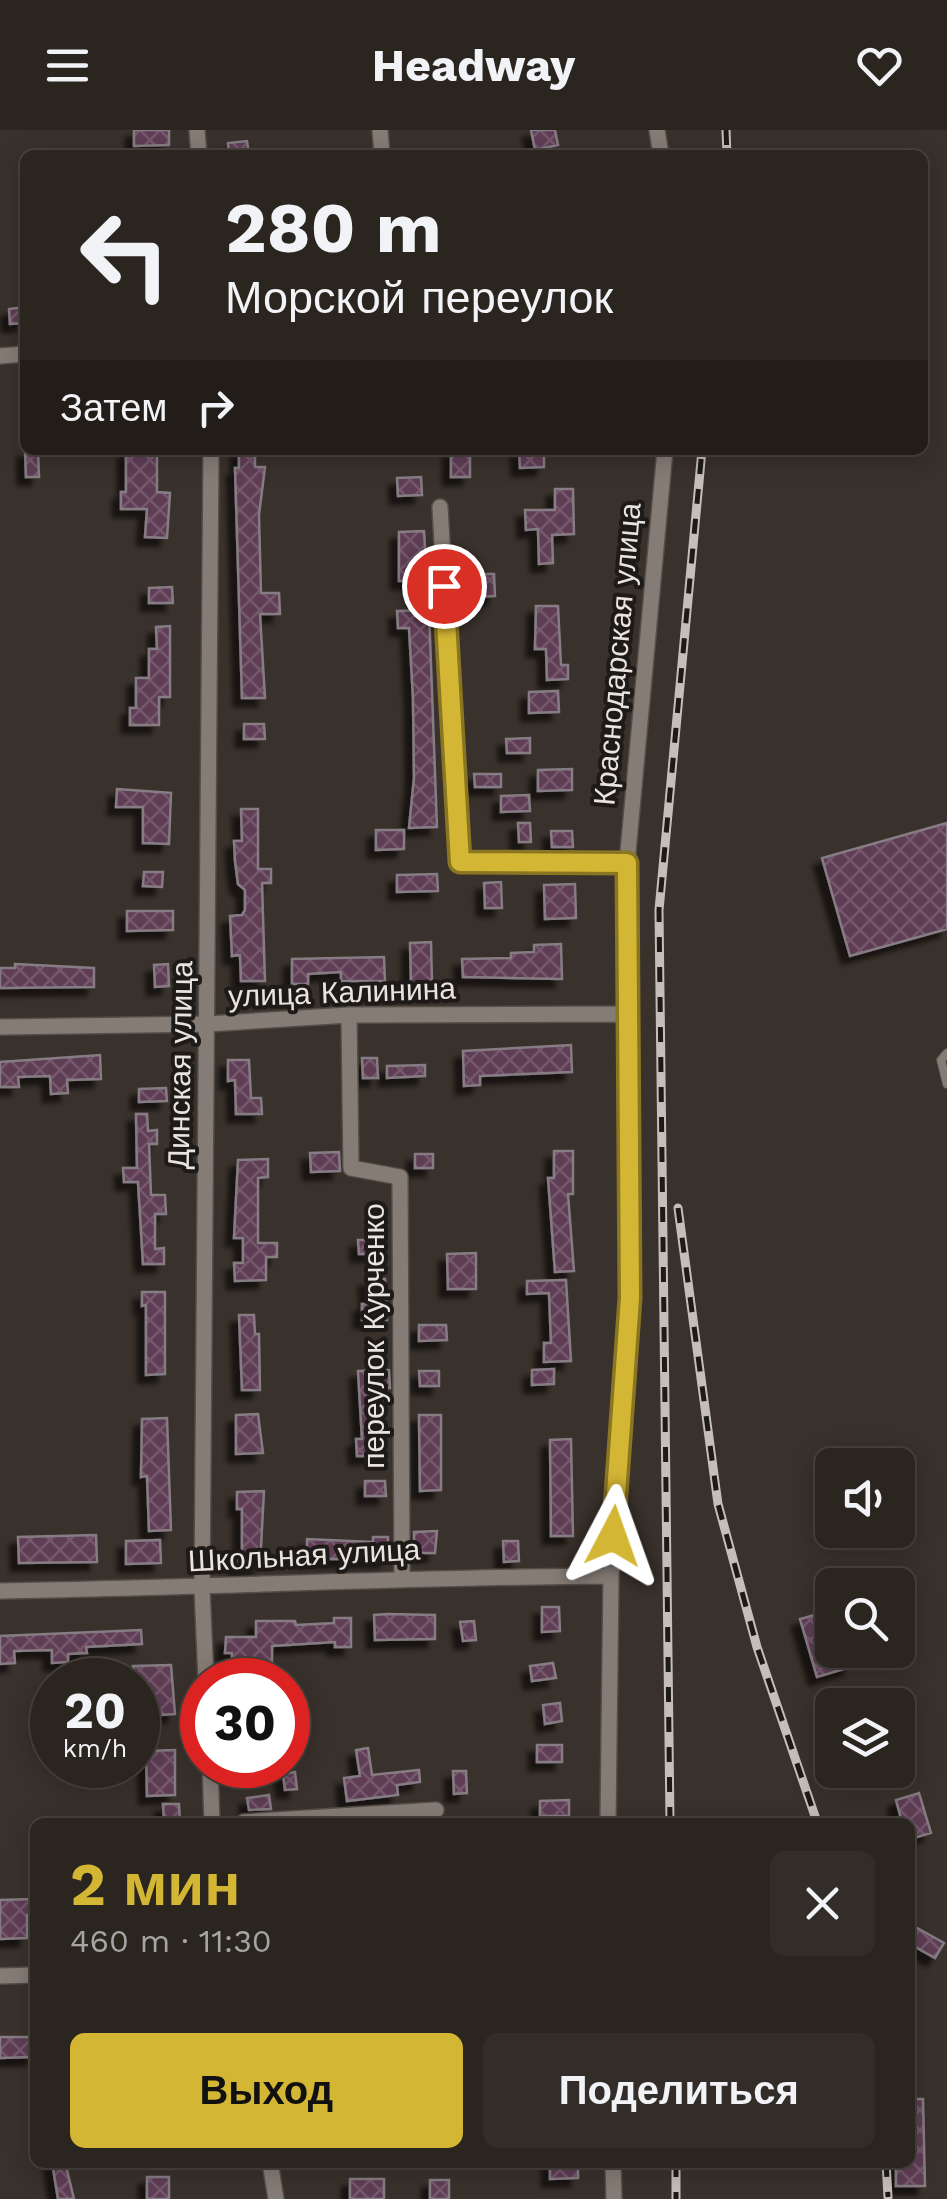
<!DOCTYPE html>
<html lang="ru">
<meta charset="utf-8">
<style>
:root{--surface:#2b2520;--page:#332d29;--text:#f1f3f6;--muted:#a6a5a5;--line:#47423e;--accent:#d4b635}
body{margin:0;font-family:"Work Sans",sans-serif;background:var(--page);color:var(--text);height:100vh;display:flex;flex-direction:column;font-size:38px;white-space:nowrap}
*{box-sizing:border-box;margin:0}
p{font-size:32px;color:var(--muted)}
.icon{flex:none;width:55px;height:55px;fill:none;stroke:currentColor;stroke-width:2;stroke-linecap:round;stroke-linejoin:round}
.map{position:relative;flex:1;overflow:hidden}
.drawer{position:absolute;left:30px;top:1688px;width:885px;height:350px;display:flex;flex-direction:column;background:var(--surface);border-radius:15px;box-shadow:0 5px 25px #0003,0 0 0 2px var(--line)}
.drawer>*{flex:none}
.banner{position:absolute;left:20px;top:20px;width:908px;height:305px;border-radius:15px;box-shadow:0 5px 25px #0003,0 0 0 2px var(--line);background:#2b2520;color:var(--text);overflow:hidden}
.controls{position:absolute;left:815px;top:1318px;display:grid;gap:20px}
.controls a{display:grid;place-items:center;width:100px;height:100px;border-radius:15px;background:var(--surface);box-shadow:0 5px 25px #0003,0 0 0 2px var(--line);font-size:50px}
.speed{position:absolute;left:30px;top:1528px;display:flex;gap:20px;font-size:50px;font-weight:700;text-align:center}
.speed>*{display:grid;place-content:center;width:130px;height:130px;border-radius:50%;background:var(--surface);box-shadow:0 5px 25px #0003,0 0 0 2px var(--line);line-height:1}
.speed small{font-size:25px;font-weight:400}
.speed .limit{border:15px solid #d22;background:#fff;color:#111}
.pin{position:absolute;display:grid;place-items:center;width:85px;height:85px;color:#fff;margin:-42px;border:5px solid #fff;border-radius:50%;box-shadow:0 2px 10px #0007}
.me{position:absolute;width:110px;margin:-55px;rotate:4deg;stroke-linejoin:round;filter:drop-shadow(0 0 8px #0008)}
.turn{display:flex;align-items:center;gap:35px;height:210px;padding:0 40px;font-size:45px}
.turn .icon{width:130px;height:130px;stroke-width:2.5}
.turn b{display:block;font-size:70px;line-height:85px}
.then{display:flex;align-items:center;height:95px;padding:0 40px;background:#0003;gap:20px;font-size:38px}
.round{display:grid;place-items:center;flex:none;width:105px;height:105px;border-radius:15px;background:var(--page)}
.head{display:flex;align-items:center;justify-content:space-between;height:170px;padding:0 40px}
h1{font-size:60px;font-weight:700;line-height:75px;color:var(--accent)}
.cta{display:flex;gap:20px;margin-top:auto;padding:20px 40px}
.cta a{flex:1;height:115px;border-radius:15px;background:var(--accent);color:#111;font-size:40px;font-weight:700;line-height:115px;text-align:center}
.cta a+a{background:var(--page);color:var(--text)}
header{display:flex;justify-content:space-between;align-items:center;height:130px;padding:0 40px;background:var(--surface);font-size:45px;font-weight:700}
.map>svg:first-child{display:block}
</style>
<header><svg class="icon" aria-label="menu" viewBox="0 0 24 24"><path d="M4 6h16M4 12h16M4 18h16"/></svg>Headway<svg class="icon" aria-label="heart" viewBox="0 0 24 24"><path d="M12 20l-8-8c-3-5 5-10 8-4 3-6 11-1 8 4z"/></svg></header>
<div class="map">
<svg width="947" height="2069" viewBox="0 0 947 2069">
<defs>
<pattern id="building-cross-hatch" width="8" height="8" patternUnits="userSpaceOnUse" patternTransform="scale(2.5)"><rect width="8" height="8" fill="#5e3d54"/><path d="M0 0l8 8M0 8l8-8" fill="none" stroke="#75596c"/></pattern>
<filter id="shadow"><feDropShadow dx="-8" dy="8" stdDeviation="2.5" flood-color="#0009"/></filter>
</defs>
<rect width="100%" height="100%" fill="#39312b"/>
<path fill="url(#building-cross-hatch)" stroke="#867c83" stroke-width="2.5" filter="url(#shadow)" d="M134 0H169V15L134 16Z
M531 0H555L558 15 535 20Z
M247 11 249 25H229L228 13Z
M25 177V193L10 194 9 179Z
M25 320H38L39 347H26Z
M126 320H157V362L170 363 167 408 145 407 147 379H121V362H126Z
M239 320H255V337H265L259 385 261 463H279L280 484H260L265 568H242L235 338H239Z
M451 320H470V347H451Z
M519 320H544V337L520 338Z
M421 347 422 365 398 366 397 348Z
M555 359H573L574 404 552 405 553 433 539 434 538 399 526 400 525 380H555Z
M424 401 427 450 399 451V402Z
M471 444H494L495 466 472 467Z
M172 457 173 473H149V458Z
M536 476H558L561 535H568V549L547 550 546 519H535Z
M429 480 437 697 409 698 414 648 413 568 409 498H398L397 481Z
M170 496V567H159V595H130V578H136V548H149V519H157L156 497Z
M558 561 559 582 529 583V562Z
M244 594H264L265 609H244Z
M530 608V623H507L506 609Z
M572 639V660L538 661V640Z
M474 644H501V657H475Z
M117 659 171 663 169 714 143 713V677H116Z
M529 665 530 681 501 682V666Z
M241 679H258V739H271V753H262L265 851H241L240 825 232 826 230 786 242 785 245 780V760L238 754 235 731 234 711H242Z
M518 693H530L531 712H519Z
M947 693V799L850 826 822 728Z
M376 700H404V719L376 720Z
M551 701H572L573 717H552Z
M144 742H163L162 757 143 756Z
M437 744 438 761 397 762V745Z
M501 752 502 778H485L484 753Z
M575 754 576 788 545 789 544 755Z
M127 781H173V800L127 801Z
M431 812 432 852 411 853 410 813Z
M561 814 562 849 463 847 462 829 511 828V823L534 822V815Z
M384 827 385 851H341V842L308 844V854H292V829Z
M15 834 94 838V857L0 858V838H15Z
M168 834 169 856 155 857 154 835Z
M571 915 572 942 480 946V955L464 956 463 921Z
M100 925 101 949 67 950 68 963 51 964 50 946 18 947 19 957H0V932Z
M362 928H377L378 948H363Z
M228 930H249L251 968H261L262 984H236L235 950 228 951Z
M425 935V946L387 948V936Z
M166 958 167 971 139 972V959Z
M136 984H147L148 1001 157 1000V1014H149L151 1065H165L166 1084H155V1119L164 1118V1134H143L138 1052H124L123 1038H137Z
M554 1021H573V1064H568L574 1141 555 1142 548 1048H554Z
M339 1022 340 1041 311 1042 310 1023Z
M415 1024H433V1038H415Z
M268 1029V1047L258 1048V1113H277V1127H266V1150L235 1151 234 1133H243V1108H234L238 1030Z
M358 1110H381L382 1124H359Z
M476 1123V1159H448L447 1124Z
M367 1149H385L387 1190H362V1174H368Z
M566 1150 571 1231 544 1232V1213H551L549 1163 527 1164V1151Z
M142 1162H165V1244L146 1245V1175L142 1176Z
M239 1185H254L255 1204H259L260 1260H242Z
M419 1195H446L447 1210 419 1211Z
M554 1239V1254L532 1255V1240Z
M389 1240 390 1258H384L383 1326H357L356 1309H362L358 1241Z
M419 1241H439V1256H420Z
M258 1284 263 1323 236 1324V1285Z
M419 1285H441V1360L420 1361Z
M167 1288 171 1400 149 1401 147 1346 141 1347 142 1289Z
M571 1309 573 1406H551L550 1310Z
M365 1351H385L386 1366H365Z
M264 1361 260 1436 237 1437V1422H242V1379H237V1362Z
M437 1401 435 1423H414V1402Z
M96 1405 97 1432 19 1433 18 1407Z
M373 1407H388V1429H307V1409L373 1412Z
M160 1410 161 1433 126 1434V1411Z
M503 1411H518L519 1431 504 1432Z
M542 1477H559L560 1501 542 1502Z
M832 1480V1520H846L851 1537 817 1547 800 1489Z
M388 1484 435 1485V1509L375 1510 374 1485Z
M334 1488H351V1517H335V1512L272 1516V1550H232V1523H225L226 1507H256V1491H295L296 1495 334 1493Z
M474 1491 476 1510 463 1511 460 1492Z
M141 1500 142 1514 86 1517 87 1523 68 1524V1532L52 1533V1520L14 1521 15 1533 0 1534V1506Z
M553 1533 556 1548 532 1551 530 1536Z
M171 1535 175 1584 145 1586 143 1559H138L133 1536Z
M560 1573 562 1591 545 1594 543 1575Z
M537 1615H562V1632H537Z
M368 1618 372 1645 419 1640 420 1652 397 1655 398 1665 347 1671 344 1648 360 1646 356 1620Z
M175 1620V1665L147 1666 146 1621Z
M453 1641H466L467 1663 454 1664Z
M295 1642 297 1659 285 1660 283 1644Z
M919 1663 931 1703 910 1709V1692H902L896 1670Z
M269 1665 271 1679 249 1680 247 1668Z
M569 1670V1686H540V1671Z
M163 1674H179L180 1692H164Z
M33 1769 34 1785H27V1808L0 1809V1770Z
M910 1794 944 1813 935 1828 910 1814Z
M0 1907H35V1927L0 1928Z
M910 1969H923L925 2056H896V2032H910Z
M52 2032H65L74 2069H58Z
M550 2032H578V2048L550 2049Z
M147 2047H169V2069H147Z
M350 2049H384V2069H350Z
M430 2050H449V2069H430Z"/>
<g fill="none" stroke-linecap="round" stroke-linejoin="round">
<defs>
<path id="lane" d="M947 923 941 930 947 954"/>
<path id="street" d="M197 0 199 25
M380 0 382 25
M657 0 661 25
M0 226 25 224
M440 377 460 733H627
M349 885 351 1038 400 1047 402 1447
M0 897 208 894 349 885 625 884
M0 1461C204 1458 407 1447 611 1446
M206 1550 202 1458 211 320
M210 1635 212 1692
M244 1692 436 1680
M608 1692 611 1446 630 1168 627 733 665 320
M0 1846 35 1845
M270 2032 276 2069
M613 2032 614 2069"/>
</defs>
<use href="#lane" stroke="#544e48" stroke-width="10"/>
<use href="#street" stroke="#544e48" stroke-width="18"/>
<use href="#lane" stroke="#867c76" stroke-width="8"/>
<use href="#street" stroke="#867c76" stroke-width="15"/>
<defs>
<path id="rail" d="M726 0 727 25
M678 1078 718 1374 757 1517 817 1692
M670 1692 659 780 702 320
M676 2032V2069
M886 2032 888 2067"/>
</defs>
<use href="#rail" stroke="#c5bfbb" stroke-width="9"/>
<use href="#rail" stroke="#1d1a17" stroke-width="5" stroke-dasharray="15" stroke-linecap="butt"/>
</g>
<g fill="none" stroke-linecap="round" stroke-linejoin="round">
<defs>
<path id="route" d="M444 456 460 732 627 733 630 1168 613 1406"/>
</defs>
<use href="#route" stroke="#8a7622" stroke-width="25"/>
<use href="#route" stroke="#d4b635" stroke-width="18"/>
</g>
<g text-anchor="middle" dominant-baseline="central" stroke-width="8" stroke-linejoin="round" paint-order="stroke">
<g font-size="30" fill="#e9e4e0" stroke="#1d1a17">
<text transform="translate(617 524) rotate(-85)">Краснодарская улица</text>
<text transform="translate(342 862) rotate(-2)">улица Калинина</text>
<text transform="translate(180 935) rotate(-89)">Динская улица</text>
<text transform="translate(373 1206) rotate(-90)">переулок Курченко</text>
<text transform="translate(304 1425) rotate(-3)">Школьная улица</text>
</g>
</g>
</svg>
<div class="controls">
<a><svg class="icon" aria-label="sound" viewBox="0 0 24 24"><path d="M4 9h4l5-4v14l-5-4H4zM17 9q2 3 0 6"/></svg></a>
<a><svg class="icon" aria-label="search" viewBox="0 0 24 24"><circle cx="10" cy="10" r="6"/><path d="M15 15l6 6"/></svg></a>
<a><svg class="icon" aria-label="layers" viewBox="0 0 24 24"><path d="M12 4l9 5-9 5-9-5zM3 14l9 5 9-5"/></svg></a>
</div>
<div class="speed"><div>20<small>km/h</small></div><div class="limit">30</div></div>
<div class="pin" style="left:444px;top:456px;background:#d93025"><svg class="icon" aria-label="arrive" viewBox="0 0 24 24"><path d="M6 21V4h12l-3 4 3 4H6"/></svg></div>
<svg class="me" style="left:613px;top:1406px" viewBox="-20 -20 40 40"><path d="M0-17L14 15 0 8-14 15z" fill="#d4b635" stroke="#fff" stroke-width="4"/></svg>
<div class="banner">
<div class="turn"><svg class="icon" aria-label="left" viewBox="0 0 24 24"><path d="M17 20v-9H6M10 6l-5 5 5 5"/></svg><div><b>280 m</b>Морской переулок</div></div>
<div class="then">Затем<svg class="icon" aria-label="right" viewBox="0 0 24 24"><path d="M7 20v-9h11M14 6l5 5-5 5"/></svg></div>
</div>
<section class="drawer">
<div class="head"><div><h1>2 мин</h1><p>460 m · 11:30</p></div><a class="round"><svg class="icon" aria-label="close" viewBox="0 0 24 24"><path d="M6 6l12 12M18 6L6 18"/></svg></a></div>
<div class="cta"><a>Выход</a><a>Поделиться</a></div>
</section>
</div>
